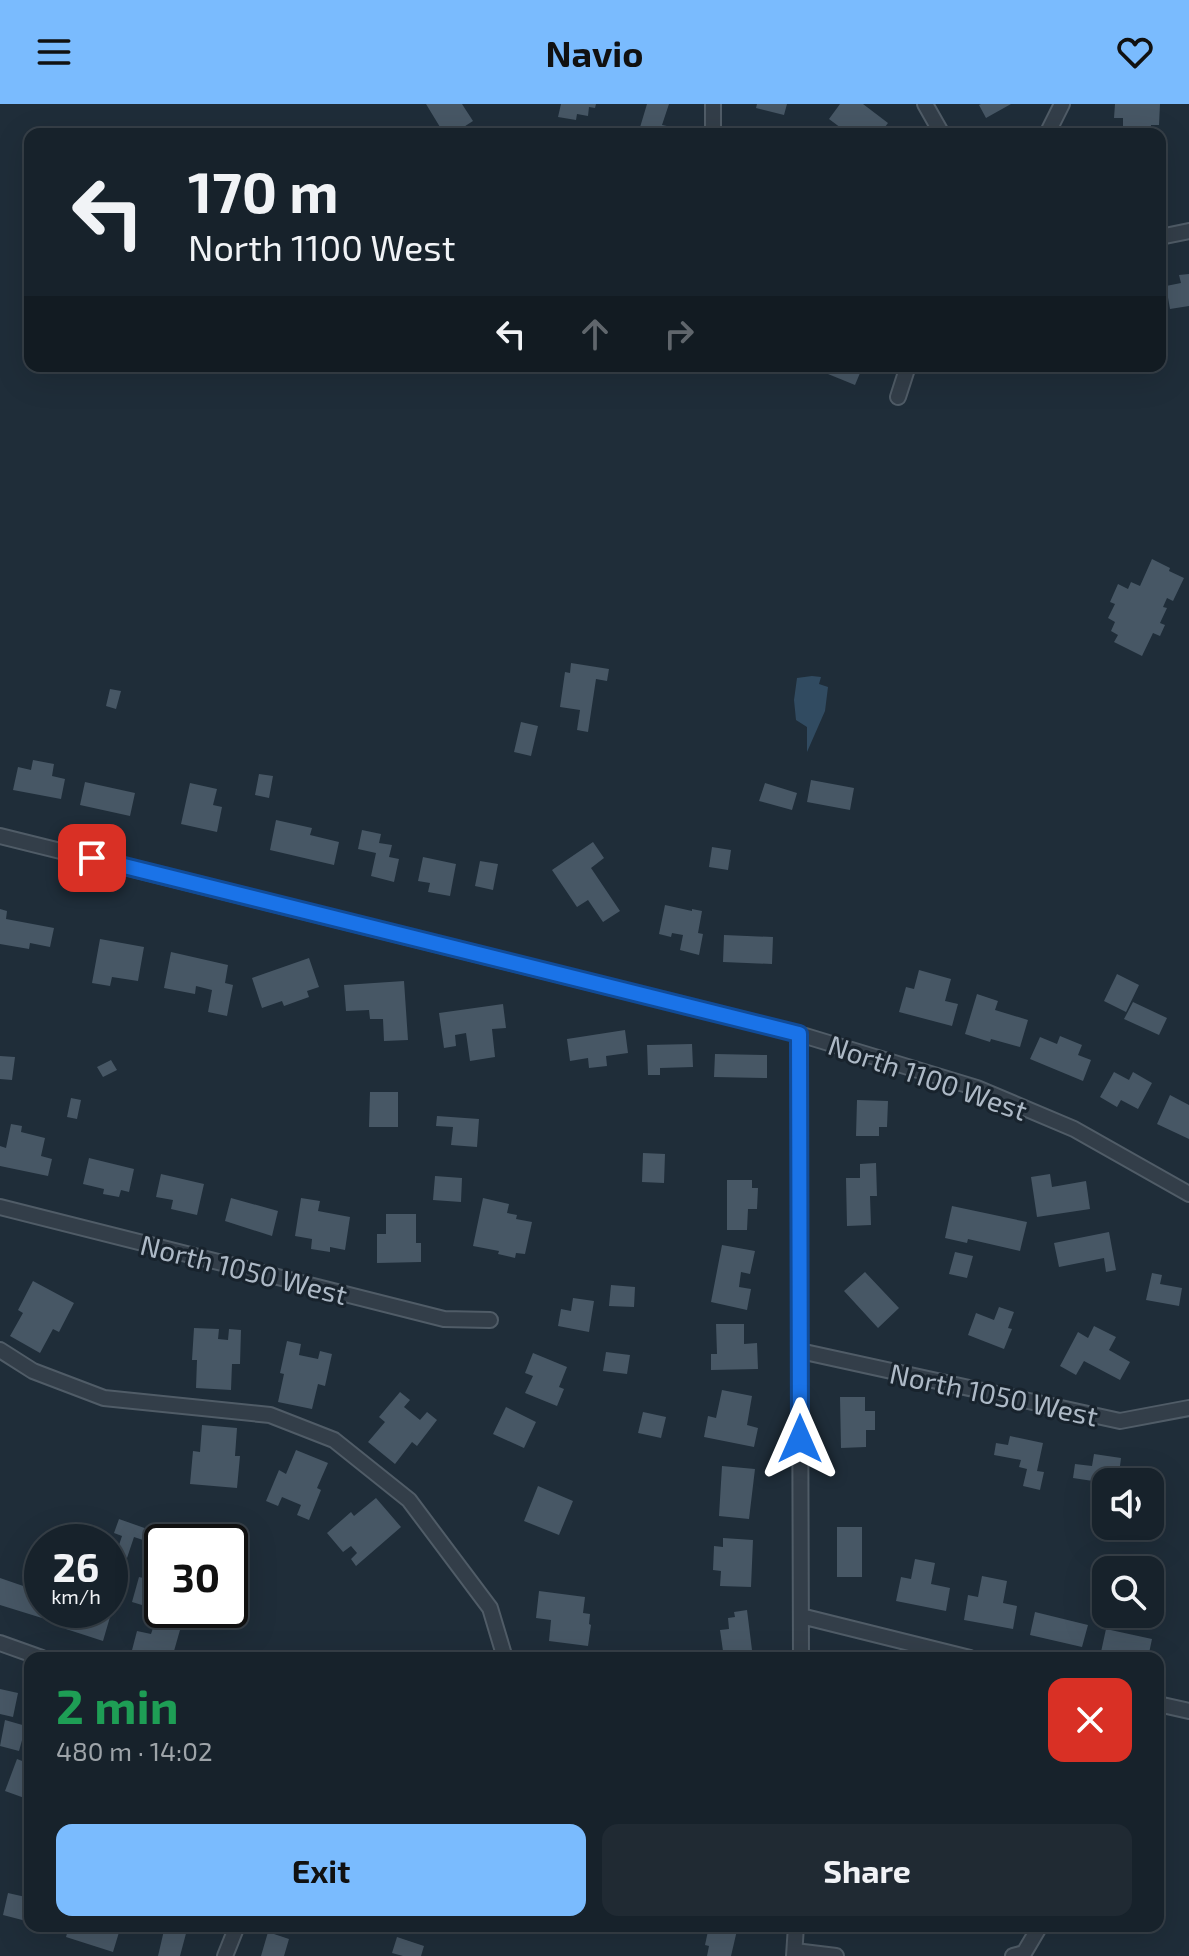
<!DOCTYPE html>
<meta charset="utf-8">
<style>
:root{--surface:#17222b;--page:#202a33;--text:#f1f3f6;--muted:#9ea4a9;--line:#363f47;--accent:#7abbfe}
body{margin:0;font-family:"Exo 2",sans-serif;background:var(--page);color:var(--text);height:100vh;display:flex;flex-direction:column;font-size:30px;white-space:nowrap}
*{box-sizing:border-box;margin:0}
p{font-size:26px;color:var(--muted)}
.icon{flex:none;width:44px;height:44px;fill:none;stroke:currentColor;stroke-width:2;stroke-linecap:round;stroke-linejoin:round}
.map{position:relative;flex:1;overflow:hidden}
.drawer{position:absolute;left:24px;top:1548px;width:1140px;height:280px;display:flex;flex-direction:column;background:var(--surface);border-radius:16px;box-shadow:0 8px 32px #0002,0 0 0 2px var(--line)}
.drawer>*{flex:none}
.top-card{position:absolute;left:24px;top:24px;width:1142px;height:244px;border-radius:16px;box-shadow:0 8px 32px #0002,0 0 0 2px var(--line);background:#17222b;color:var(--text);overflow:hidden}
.buttons{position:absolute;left:1092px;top:1364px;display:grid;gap:16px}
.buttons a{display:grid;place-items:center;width:72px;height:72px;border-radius:16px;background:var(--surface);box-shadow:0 8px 32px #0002,0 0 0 2px var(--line);font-size:40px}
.speed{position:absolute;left:24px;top:1420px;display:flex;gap:16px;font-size:40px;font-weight:700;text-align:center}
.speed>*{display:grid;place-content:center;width:104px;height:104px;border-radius:50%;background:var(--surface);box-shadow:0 8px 32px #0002,0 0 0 2px var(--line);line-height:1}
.speed small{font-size:20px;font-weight:400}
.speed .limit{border:4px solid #111;border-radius:12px;background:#fff;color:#111}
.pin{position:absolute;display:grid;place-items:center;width:68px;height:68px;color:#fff;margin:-34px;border-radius:16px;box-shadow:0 4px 12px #0006}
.me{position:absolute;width:88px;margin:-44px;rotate:0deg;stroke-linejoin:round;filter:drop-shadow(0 0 6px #0008)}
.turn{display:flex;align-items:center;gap:28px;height:168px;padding:0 32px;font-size:36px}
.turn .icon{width:104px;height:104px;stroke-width:2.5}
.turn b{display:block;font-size:56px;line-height:68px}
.lanes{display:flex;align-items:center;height:76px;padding:0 32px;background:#0003;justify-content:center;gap:40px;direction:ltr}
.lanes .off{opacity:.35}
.round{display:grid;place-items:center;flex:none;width:84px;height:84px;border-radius:16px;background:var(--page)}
.head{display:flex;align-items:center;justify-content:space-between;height:136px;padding:0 32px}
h1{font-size:48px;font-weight:700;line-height:60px;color:#1e9e55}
.action{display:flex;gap:16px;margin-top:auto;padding:16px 32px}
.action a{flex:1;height:92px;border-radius:16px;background:var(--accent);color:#111;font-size:32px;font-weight:700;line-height:92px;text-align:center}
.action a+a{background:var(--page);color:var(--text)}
header{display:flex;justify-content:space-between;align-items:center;height:104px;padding:0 32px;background:var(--accent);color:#111;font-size:36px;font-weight:700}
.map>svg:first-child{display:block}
</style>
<header><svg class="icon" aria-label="menu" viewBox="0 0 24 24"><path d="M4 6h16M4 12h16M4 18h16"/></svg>Navio<svg class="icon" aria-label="heart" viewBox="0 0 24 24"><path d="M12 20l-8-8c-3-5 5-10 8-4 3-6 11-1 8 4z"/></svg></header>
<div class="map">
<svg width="1189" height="1852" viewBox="0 0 1189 1852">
<rect width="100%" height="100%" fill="#1f2d39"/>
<path fill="#314b61" d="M812 572 821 573 819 580 828 583 825 607 807 648V623L796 616 794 596 797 574Z"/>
<path fill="#475765" d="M426 0H462L473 17 456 28 453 22 443 28Z
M561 0H596L595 4 589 3 588 12 577 10 576 16 558 13Z
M647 0H669L662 21 667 22 665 30H638Z
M757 0H787L784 11 756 4Z
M840 0H863L888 19 880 30H874L871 27 869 30H849L829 15Z
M981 0H1011L986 14 979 1Z
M1115 0H1160L1159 21H1151V30H1123V14H1114Z
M1189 170V202L1170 205 1166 182 1181 179 1179 171Z
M831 262H863L855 281 828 270Z
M1152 455 1170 464 1169 467 1184 474 1173 497 1167 494 1163 503 1167 504 1160 519 1165 521 1160 532 1153 529 1142 552 1114 538 1118 531 1111 527 1115 518 1108 514 1115 500 1110 498 1118 480 1128 485 1131 478 1140 482Z
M571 559 609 565 607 577 596 575 588 628 577 626 580 606 560 603 565 568 570 569Z
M110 585 121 587 116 605 106 602Z
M521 618 538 622 531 652 514 648Z
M33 656 54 660 52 672 65 675 61 695 13 686 18 663 31 666Z
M259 670 273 672 269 694 255 691Z
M811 676 854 684 850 706 807 698Z
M85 678 135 689 130 712 80 701Z
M190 679 217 685 213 701 222 703 217 728 181 720Z
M765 679 797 689 792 706 759 697Z
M276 716 312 724 310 731 339 738 334 761 270 746Z
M362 726 381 730 379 739 392 741 389 753 399 755 394 778 371 772 376 749 358 745Z
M593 738 604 754 591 764 620 807 603 818 588 796 577 803 552 766Z
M712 743 731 746 728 766 709 763Z
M423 753 456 760 450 792 428 788 430 779 418 777Z
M480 757 498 760 493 786 475 782Z
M665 801 692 807V805L702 807 698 829 703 830 699 851 680 846 683 831 672 829 671 833 659 830Z
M0 805 7 807 6 815 54 824 50 843 30 839 29 845 0 840Z
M724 831 773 833 772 860 723 858Z
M100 835 144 843 138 877 112 873 110 882 92 879Z
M171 848 228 861 225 879 233 881 227 912 208 908 212 886 196 882 195 890 164 884Z
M309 854 319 883 307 887 309 893 284 902 282 897 262 904 252 874Z
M919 866 951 875 945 897 958 900 952 922 899 908 906 883 914 885Z
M1117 870 1139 881 1126 908 1104 897Z
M404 877 408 936 384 937 383 915H370L369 906 346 907 344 881Z
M977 890 998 897 995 906 1028 916 1020 943 991 935 990 938 965 930Z
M1133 898 1167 914 1159 931 1124 915Z
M503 900 506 924 492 925 495 953 470 957 466 929 455 931 456 942 444 944 439 909Z
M625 926 628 949 606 952 607 962 589 964 588 954 570 957 567 935Z
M1060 932 1082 941 1078 951 1091 956 1083 977 1030 955 1040 933 1057 940Z
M692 940 693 963 660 964V971H648L647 941Z
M715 950 767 951V974L714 973Z
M0 952 15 953 12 976 0 975Z
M111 956 117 966 103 973 97 963Z
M1114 968 1129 976 1133 968 1152 979 1138 1005 1121 996 1117 1003 1100 993Z
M370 988H398V1023H369Z
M1170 991 1189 1001V1035L1157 1020Z
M71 994 81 996 77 1015 67 1013Z
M857 996 888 997 887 1023H879V1032H856Z
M437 1012 479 1015 477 1043 451 1041 453 1023 436 1022Z
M11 1020 22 1022 21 1028 45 1034 41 1052 52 1055 48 1072 0 1062V1042L6 1044Z
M643 1049 665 1050 664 1079 642 1078Z
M89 1054 134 1065 129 1088 121 1086 119 1093 103 1090 104 1085 83 1080Z
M876 1059 877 1092H870L871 1121 847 1122 846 1074H860V1060Z
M161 1070 204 1080 197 1111 171 1105 173 1096 156 1093Z
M1050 1070 1052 1083 1086 1077 1090 1105 1037 1113 1031 1073Z
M435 1072 462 1074 461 1098 433 1096Z
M727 1076H752V1084H758L757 1105H748L747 1126H727Z
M231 1094 278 1107 272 1132 225 1117Z
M301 1094 320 1097 318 1107 350 1113 345 1146 330 1143V1148L311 1145 312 1135 295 1132Z
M483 1094 509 1100 507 1109 517 1111 516 1115 532 1118 525 1150 516 1149 515 1154 498 1150 499 1147 473 1142Z
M952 1102 1027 1118 1020 1147 968 1135 967 1139 945 1134Z
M386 1110H416V1139H421V1158L377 1159V1130H386Z
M1109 1128 1116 1166 1106 1168 1104 1154 1059 1163 1054 1139Z
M722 1141 755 1147 750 1170 741 1168 739 1183 751 1185 747 1206 711 1198Z
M955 1148 973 1152 967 1174 949 1170Z
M865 1168 899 1204 878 1224 844 1187Z
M1152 1169 1162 1171 1160 1180 1182 1184 1179 1202 1146 1196Z
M33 1177 74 1199 59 1228 53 1225 40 1249 10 1232 23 1209 18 1206Z
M611 1181 635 1183 634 1203 609 1202Z
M573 1194 594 1197 589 1228 558 1222 561 1205 571 1207Z
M999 1203 1014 1208 1008 1224 1012 1225 1004 1245 968 1231 976 1209 994 1216Z
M716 1220H744V1240L757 1239 758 1265 711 1266V1250H717Z
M1094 1222 1116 1233 1109 1246 1130 1258 1120 1276 1084 1257 1076 1271 1060 1262 1078 1228 1088 1234Z
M194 1224 219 1225 218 1235 228 1236 229 1225 241 1226 240 1260H232L231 1286 196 1284 197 1256H192Z
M287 1237 301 1240 299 1251 318 1255 320 1247 332 1250 325 1282 318 1280 312 1305 278 1298 284 1270 280 1269Z
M606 1248 630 1251 627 1270 603 1267Z
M533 1249 567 1263 559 1283 564 1285 557 1302 525 1289 533 1272 525 1269Z
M722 1286 752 1292 747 1321 758 1324 754 1343 704 1333 708 1312 716 1314Z
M400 1288 410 1296 404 1303 420 1316 427 1308 437 1316 417 1342 412 1338 395 1360 368 1338 385 1318 379 1313Z
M840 1293H865V1307H875V1326H866V1343L841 1344Z
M506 1303 536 1318 524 1344 493 1330Z
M643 1308 666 1313 661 1334 638 1329Z
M202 1321 237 1324 235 1352H240L237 1384 190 1380 193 1347 200 1348Z
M1010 1332 1043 1339 1037 1367 1044 1368 1040 1386 1023 1382 1027 1365 1019 1363 1021 1356 994 1351 996 1339 1008 1341Z
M296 1346 328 1359 317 1384 321 1386 309 1416 297 1411 301 1401 282 1393 278 1402 266 1397 279 1366 286 1370Z
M1094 1350 1121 1354 1118 1378 1106 1379 1073 1374 1075 1360 1092 1362Z
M722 1362 755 1365 749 1415 719 1412Z
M538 1382 573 1397 559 1431 524 1417Z
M376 1394 401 1423 356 1462 351 1455 357 1449 351 1442 343 1448 327 1429 351 1408 354 1412Z
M119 1415 153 1427 149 1438 134 1433 127 1454 116 1450 122 1432 114 1429Z
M837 1423H862V1473H837Z
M723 1434 753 1436 751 1483 720 1482 721 1467 713 1466 714 1442 723 1443Z
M915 1455 935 1459 931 1480 950 1484 946 1507 896 1497 901 1473 911 1475Z
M982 1472 1007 1477 1003 1499 1017 1502 1013 1525 964 1516 968 1491 978 1493Z
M139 1473 160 1478 152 1504 132 1498Z
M0 1474 32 1485 35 1476 42 1478V1506H45L42 1514 0 1501Z
M539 1487 585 1493 583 1509 590 1510 589 1520 591 1521 588 1542 549 1537 551 1516 536 1514Z
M72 1506H87L110 1513 103 1537 66 1525Z
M747 1506 753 1554H724L720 1526 729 1525 728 1514 735 1513 734 1508Z
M1035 1508 1088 1521 1082 1543 1030 1531Z
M155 1518 180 1526 172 1554H145L131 1550 137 1527 151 1530Z
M1106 1525 1152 1535 1148 1554H1130L1101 1548Z
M0 1585 18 1589 13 1613 0 1610Z
M5 1616 26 1622 19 1647 0 1642Z
M17 1655 30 1660V1696L5 1687Z
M8 1789 30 1794V1818L3 1811Z
M69 1822H109L120 1825 113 1848 66 1833Z
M165 1822H188L180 1852H158Z
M715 1822H738L731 1852H707L709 1842 705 1841 708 1827 714 1828Z
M268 1828 289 1835 284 1852H261Z
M397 1833 424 1842 421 1852H403L392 1849Z"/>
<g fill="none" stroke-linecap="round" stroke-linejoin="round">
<defs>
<path id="street" d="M713 0V30
M925 0 942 30
M1047 30 1062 0
M1160 133 1189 127
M898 293 908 262
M0 732 799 930 977 984 1074 1025 1189 1090
M799 930 801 1554
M0 1103 444 1215 490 1216
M0 1246 33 1267 104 1294 270 1311 334 1336 409 1396 490 1504 505 1554
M800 1247 1120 1317 1189 1304
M801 1512 970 1554
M0 1539 42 1554
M1158 1600 1189 1607
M795 1847 836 1852
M225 1852 237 1822
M794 1852 796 1822
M1013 1852 1024 1849 1040 1822"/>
</defs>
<use href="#street" stroke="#505c67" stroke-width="18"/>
<use href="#street" stroke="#333e49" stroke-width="14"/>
</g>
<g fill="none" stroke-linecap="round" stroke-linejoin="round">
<defs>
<path id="route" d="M92 754 799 930 800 1335"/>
</defs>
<use href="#route" stroke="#114b97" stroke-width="20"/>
<use href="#route" stroke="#1a73e8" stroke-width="14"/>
</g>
<g text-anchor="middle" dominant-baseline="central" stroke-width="6" stroke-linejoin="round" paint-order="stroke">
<g font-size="28" fill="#adb9c6" stroke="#18232d">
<text transform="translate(928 973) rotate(19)">North 1100 West</text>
<text transform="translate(244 1165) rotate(14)">North 1050 West</text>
<text transform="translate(994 1290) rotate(12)">North 1050 West</text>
</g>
</g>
</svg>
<div class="buttons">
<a><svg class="icon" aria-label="sound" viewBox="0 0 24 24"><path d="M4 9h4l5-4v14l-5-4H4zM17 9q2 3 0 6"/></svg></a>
<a><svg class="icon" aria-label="search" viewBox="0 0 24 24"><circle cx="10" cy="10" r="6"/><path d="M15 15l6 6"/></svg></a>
</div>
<div class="speed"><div>26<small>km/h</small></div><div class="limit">30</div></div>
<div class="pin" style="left:92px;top:754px;background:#d93025"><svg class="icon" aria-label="arrive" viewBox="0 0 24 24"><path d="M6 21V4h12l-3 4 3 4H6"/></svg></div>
<svg class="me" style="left:800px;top:1335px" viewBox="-20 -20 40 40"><path d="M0-17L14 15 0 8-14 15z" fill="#1a73e8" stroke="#fff" stroke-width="4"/></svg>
<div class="top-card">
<div class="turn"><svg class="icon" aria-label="left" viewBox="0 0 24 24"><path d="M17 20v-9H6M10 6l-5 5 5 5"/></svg><div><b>170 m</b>North 1100 West</div></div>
<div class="lanes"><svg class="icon" aria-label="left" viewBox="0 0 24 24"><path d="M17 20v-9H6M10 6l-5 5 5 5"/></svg><svg class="icon off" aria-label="ahead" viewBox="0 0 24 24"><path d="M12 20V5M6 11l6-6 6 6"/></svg><svg class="icon off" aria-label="right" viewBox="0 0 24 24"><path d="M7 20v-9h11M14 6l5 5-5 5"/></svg></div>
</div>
<section class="drawer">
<div class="head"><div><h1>2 min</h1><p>480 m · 14:02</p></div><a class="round" style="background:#d93025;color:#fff"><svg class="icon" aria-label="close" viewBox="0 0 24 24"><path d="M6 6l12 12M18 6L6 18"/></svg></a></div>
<div class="action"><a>Exit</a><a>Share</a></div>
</section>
</div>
